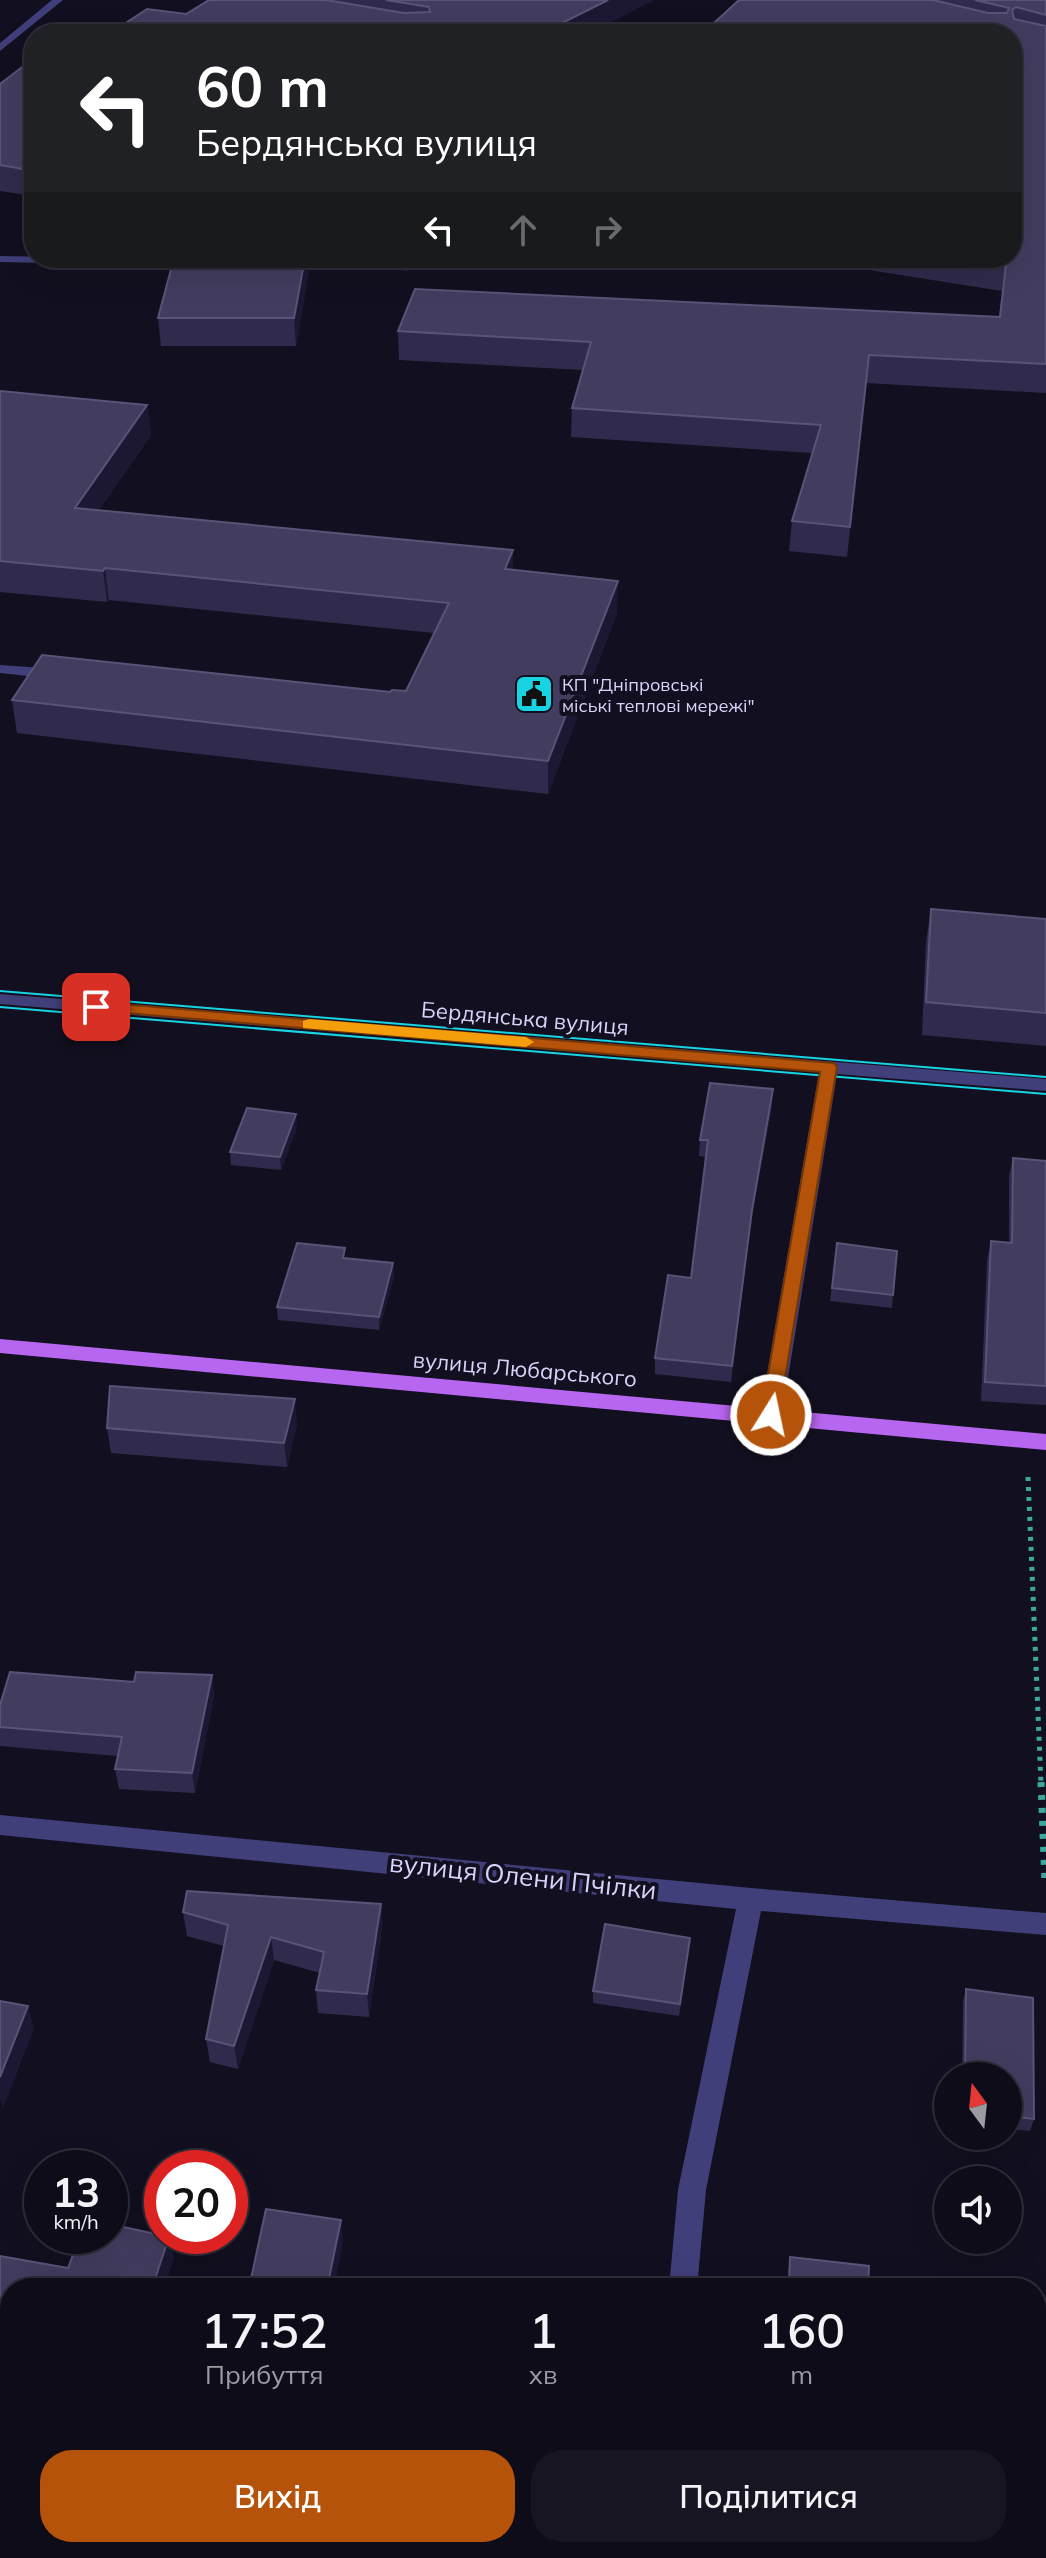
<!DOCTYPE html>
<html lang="uk">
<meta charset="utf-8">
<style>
:root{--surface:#0e0c18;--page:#171521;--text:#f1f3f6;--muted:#9b9ba2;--line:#2e2c37;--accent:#b45309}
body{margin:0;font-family:Mulish,sans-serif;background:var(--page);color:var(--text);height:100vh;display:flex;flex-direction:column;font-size:30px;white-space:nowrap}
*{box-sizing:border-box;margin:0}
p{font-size:26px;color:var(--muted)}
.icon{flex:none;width:44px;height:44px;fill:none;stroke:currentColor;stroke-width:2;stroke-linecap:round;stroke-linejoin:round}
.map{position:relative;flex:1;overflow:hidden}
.side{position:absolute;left:0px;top:2278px;width:1046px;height:280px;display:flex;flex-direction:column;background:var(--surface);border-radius:32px 32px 0 0;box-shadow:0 8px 32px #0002,0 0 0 2px var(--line)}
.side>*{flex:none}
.banner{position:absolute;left:24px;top:24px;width:998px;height:244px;border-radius:32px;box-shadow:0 8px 32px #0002,0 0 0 2px var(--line);background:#202124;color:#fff;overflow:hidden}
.needle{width:52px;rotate:345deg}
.fabs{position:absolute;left:934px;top:2062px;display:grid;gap:16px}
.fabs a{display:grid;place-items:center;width:88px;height:88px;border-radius:50%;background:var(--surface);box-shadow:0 8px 32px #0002,0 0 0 2px var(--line);font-size:40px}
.speed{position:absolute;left:24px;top:2150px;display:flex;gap:16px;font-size:40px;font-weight:700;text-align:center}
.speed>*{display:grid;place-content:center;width:104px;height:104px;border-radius:50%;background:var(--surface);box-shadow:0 8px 32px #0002,0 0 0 2px var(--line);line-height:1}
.speed small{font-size:20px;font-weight:400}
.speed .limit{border:12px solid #d22;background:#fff;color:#111}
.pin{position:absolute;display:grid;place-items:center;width:68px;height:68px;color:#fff;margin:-34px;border-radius:16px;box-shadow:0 4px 12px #0006}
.me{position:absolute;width:88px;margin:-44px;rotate:10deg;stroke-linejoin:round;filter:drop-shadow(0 0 6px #0008)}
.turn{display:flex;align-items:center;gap:28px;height:168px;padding:0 40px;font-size:36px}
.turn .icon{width:104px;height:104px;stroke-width:2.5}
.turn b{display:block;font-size:56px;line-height:68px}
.lanes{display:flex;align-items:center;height:76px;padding:0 40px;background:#0003;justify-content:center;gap:40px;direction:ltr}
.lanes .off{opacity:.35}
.eta{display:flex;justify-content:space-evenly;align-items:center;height:136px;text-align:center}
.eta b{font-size:48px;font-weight:600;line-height:56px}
.action{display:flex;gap:16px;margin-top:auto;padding:16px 40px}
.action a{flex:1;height:92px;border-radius:32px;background:var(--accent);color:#fff;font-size:32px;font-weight:600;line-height:92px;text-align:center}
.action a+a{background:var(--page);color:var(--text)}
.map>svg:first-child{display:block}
</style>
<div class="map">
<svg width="1046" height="2558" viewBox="0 0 1046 2558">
<rect width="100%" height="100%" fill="#121020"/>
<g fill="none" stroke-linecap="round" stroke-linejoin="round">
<path stroke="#3ba79d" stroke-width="5" stroke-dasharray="4 6" stroke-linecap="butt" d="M1028 1477 1041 1784"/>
<path stroke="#3ba79d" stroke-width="7" stroke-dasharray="5 8" stroke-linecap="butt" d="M1041 1782 1045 1883"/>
<path fill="#403f7a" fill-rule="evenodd" d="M52 0H63L0 51V43Z
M0 256 200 260 206 263 200 266 0 262Z
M0 665 56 669 64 674 56 679 0 673Z
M0 994 1046 1079V1091L837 1074 782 1415 778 1420H764L760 1415 819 1072 0 1004Z
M0 1815 751 1888 1046 1913V1935L761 1911 706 2190 697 2288H669L678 2190 736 1909 0 1835Z
M0 2443 10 2444V2474L0 2473Z
M694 2548H763L767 2558H698Z"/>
<path fill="#b766ef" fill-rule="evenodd" d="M0 1339 1046 1434V1450L0 1353Z"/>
<path stroke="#18d4e2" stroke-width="2" d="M0 991 1046 1077
M0 1007 1046 1094"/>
</g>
<path fill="#302b4c" d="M209 0H654L587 34H109L186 14Z
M739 0H1046V393L866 383 847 557 789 551 792 521 812 453 571 437 572 408 583 370 399 360 398 331 999 317 1002 291 793 258H1012Z
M34 58V196L0 191V84Z
M174 258H311L296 346H161L158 318Z
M331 258H422L407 271Z
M0 391 147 405 151 435 99 510 513 570 617 613 548 794 17 733 12 700 406 691 434 633 109 600 107 602 0 592Z
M931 909 1046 919V1046L922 1035 926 942Z
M772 1106 750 1226 731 1382 655 1374V1358L691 1278 706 1157 699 1156 700 1140Z
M297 1127 281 1170 231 1165 230 1152Z
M1013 1158 1046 1161V1405L981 1401 987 1260 991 1241 1009 1243V1176Z
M837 1243 893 1295 892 1308 830 1301Z
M346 1258 393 1263 394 1276 379 1330 278 1320 277 1307Z
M297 1424 287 1467 111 1453 107 1428Z
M212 1675 214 1696 195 1793 119 1789 115 1769 118 1756 0 1746V1705Z
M381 1904 382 1928 369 2017 318 2013 316 1990 320 1973 274 1960 238 2069 210 2062 206 2039 224 1946 187 1936 183 1912Z
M690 1938 679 2016 593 2003V1991Z
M966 1989 1034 2119 1030 2131 1008 2129V2076H962L963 2001Z
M0 2256 68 2268 174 2258 10 2288V2383L0 2381Z
M790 2257 868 2288H786Z
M1044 2305H1046V2487H1043L1037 2326Z"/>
<path fill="#1c1833" d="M608 0H654L587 34H540Z
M305 258H311L296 346 294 318Z
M407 258H422L407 271Z
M147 405 151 435 79 539 75 508Z
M513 550V581L505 569Z
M105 568 109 600 107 602 103 571Z
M618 581 617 613 548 794V761Z
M773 1089 772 1106 750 1226 731 1382 752 1210Z
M296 1114 297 1127 281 1170 280 1157Z
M393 1263 394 1276 379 1330V1317Z
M295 1399 297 1424 287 1467 284 1443Z
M212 1675 214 1696 195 1793 192 1773Z
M381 1904 382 1928 369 2017 367 1994Z
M271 1937 274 1960 238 2069 234 2046Z
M28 2006 34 2029 3 2109 0 2098V2077Z
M341 2220 343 2242 334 2288H327Z
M169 2237 174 2258 164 2288H152Z"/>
<path fill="#423d5f" stroke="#595477" stroke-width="2" d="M209 0H326L404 13 430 12 429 7 386 0H608L540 34H109L147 9 186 14Z
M739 0H933L988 13H1007L1009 8 975 0H1046V15L1016 7 1012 10 1014 19 1046 26V364L869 355 850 527 792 521 821 425 572 408 591 342 398 331 415 289 1000 317 1006 264 967 258H1012V34H702Z
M34 58V171L0 165V84Z
M174 258H305L294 318H158Z
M0 391 147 405 75 508 513 550 505 569 618 581 548 761 12 700 42 655 390 692 392 690 406 691 449 603 105 568 103 571 0 561Z
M931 909 1046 919V1013L926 1002Z
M710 1083 773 1089 752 1210 732 1366 655 1358 668 1275 691 1278 708 1140H700Z
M247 1108 296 1114 280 1157 230 1152Z
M1013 1158 1046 1161V1386L985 1382 991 1241 1012 1243Z
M297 1243 345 1248 343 1258 393 1263 379 1317 277 1307Z
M837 1243 897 1251 893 1295 832 1288Z
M110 1386 295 1399 284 1443 107 1428Z
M10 1672 134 1682 136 1672 212 1675 192 1773 115 1769 122 1737 0 1727V1705Z
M187 1891 381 1904 367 1994 316 1990 324 1952 271 1937 234 2046 206 2039 228 1925 183 1912Z
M605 1924 690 1938 680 2004 593 1991Z
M966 1989 1033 1998 1034 2119 1008 2116V2076H965Z
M0 2001 28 2006 0 2077Z
M266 2209 341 2220 327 2288H249Z
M110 2224 169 2237 152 2288H10V2363L0 2361V2256L68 2268 80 2236H110Z
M790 2257 869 2266 868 2288H789Z
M1044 2305H1046V2359Z"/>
<path fill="#b45309" stroke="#753606" stroke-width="2" d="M96 1002 834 1063 837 1067 778 1420H764L761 1415 820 1072 90 1010 88 1007Z"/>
<path fill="#f59e0b" d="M309 1019 526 1037 534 1042 526 1047 303 1028V1021Z"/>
<defs>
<symbol id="civic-square" viewBox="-11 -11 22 22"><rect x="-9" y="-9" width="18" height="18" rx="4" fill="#18d4e2" stroke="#121020"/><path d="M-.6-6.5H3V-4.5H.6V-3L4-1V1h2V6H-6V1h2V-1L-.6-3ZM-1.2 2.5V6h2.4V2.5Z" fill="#111"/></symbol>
</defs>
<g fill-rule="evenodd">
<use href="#civic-square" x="512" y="672" width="44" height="44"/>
</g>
<g text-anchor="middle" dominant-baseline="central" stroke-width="8" stroke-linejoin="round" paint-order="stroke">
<g font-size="18" fill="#d7d3fa" stroke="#121020" text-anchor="start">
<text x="562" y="684">КП "Дніпровські<tspan x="562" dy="21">міські теплові мережі"</tspan></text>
</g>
<g font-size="22" fill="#d7d3fa" stroke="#121020">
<text transform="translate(525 1018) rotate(5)">Бердянська вулиця</text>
<text transform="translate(525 1369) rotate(5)">вулиця Любарського</text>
</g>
<g font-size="26" fill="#d7d3fa" stroke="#121020">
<text transform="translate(523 1876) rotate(6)">вулиця Олени Пчілки</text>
</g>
</g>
</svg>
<div class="fabs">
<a><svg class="needle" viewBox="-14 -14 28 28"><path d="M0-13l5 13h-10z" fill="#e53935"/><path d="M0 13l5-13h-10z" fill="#9b9ba2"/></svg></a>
<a><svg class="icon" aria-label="sound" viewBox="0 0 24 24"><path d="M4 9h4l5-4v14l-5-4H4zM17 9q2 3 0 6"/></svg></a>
</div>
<div class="speed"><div>13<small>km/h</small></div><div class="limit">20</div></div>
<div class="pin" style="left:96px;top:1007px;background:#d93025"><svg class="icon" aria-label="arrive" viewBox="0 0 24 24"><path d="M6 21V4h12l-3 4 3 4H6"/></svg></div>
<svg class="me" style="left:771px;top:1415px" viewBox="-20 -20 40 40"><circle r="17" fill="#b45309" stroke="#fff" stroke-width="3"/><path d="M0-11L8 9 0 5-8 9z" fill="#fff"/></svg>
<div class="banner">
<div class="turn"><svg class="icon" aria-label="left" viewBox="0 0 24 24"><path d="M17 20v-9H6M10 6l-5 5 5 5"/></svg><div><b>60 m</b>Бердянська вулиця</div></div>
<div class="lanes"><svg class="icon" aria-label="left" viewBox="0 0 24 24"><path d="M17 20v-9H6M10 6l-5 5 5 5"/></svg><svg class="icon off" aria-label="ahead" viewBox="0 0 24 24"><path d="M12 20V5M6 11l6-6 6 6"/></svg><svg class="icon off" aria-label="right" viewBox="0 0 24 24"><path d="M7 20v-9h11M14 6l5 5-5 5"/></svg></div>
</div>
<section class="side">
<div class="eta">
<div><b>17:52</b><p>Прибуття</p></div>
<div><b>1</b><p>хв</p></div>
<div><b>160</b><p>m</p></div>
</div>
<div class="action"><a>Вихід</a><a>Поділитися</a></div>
</section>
</div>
